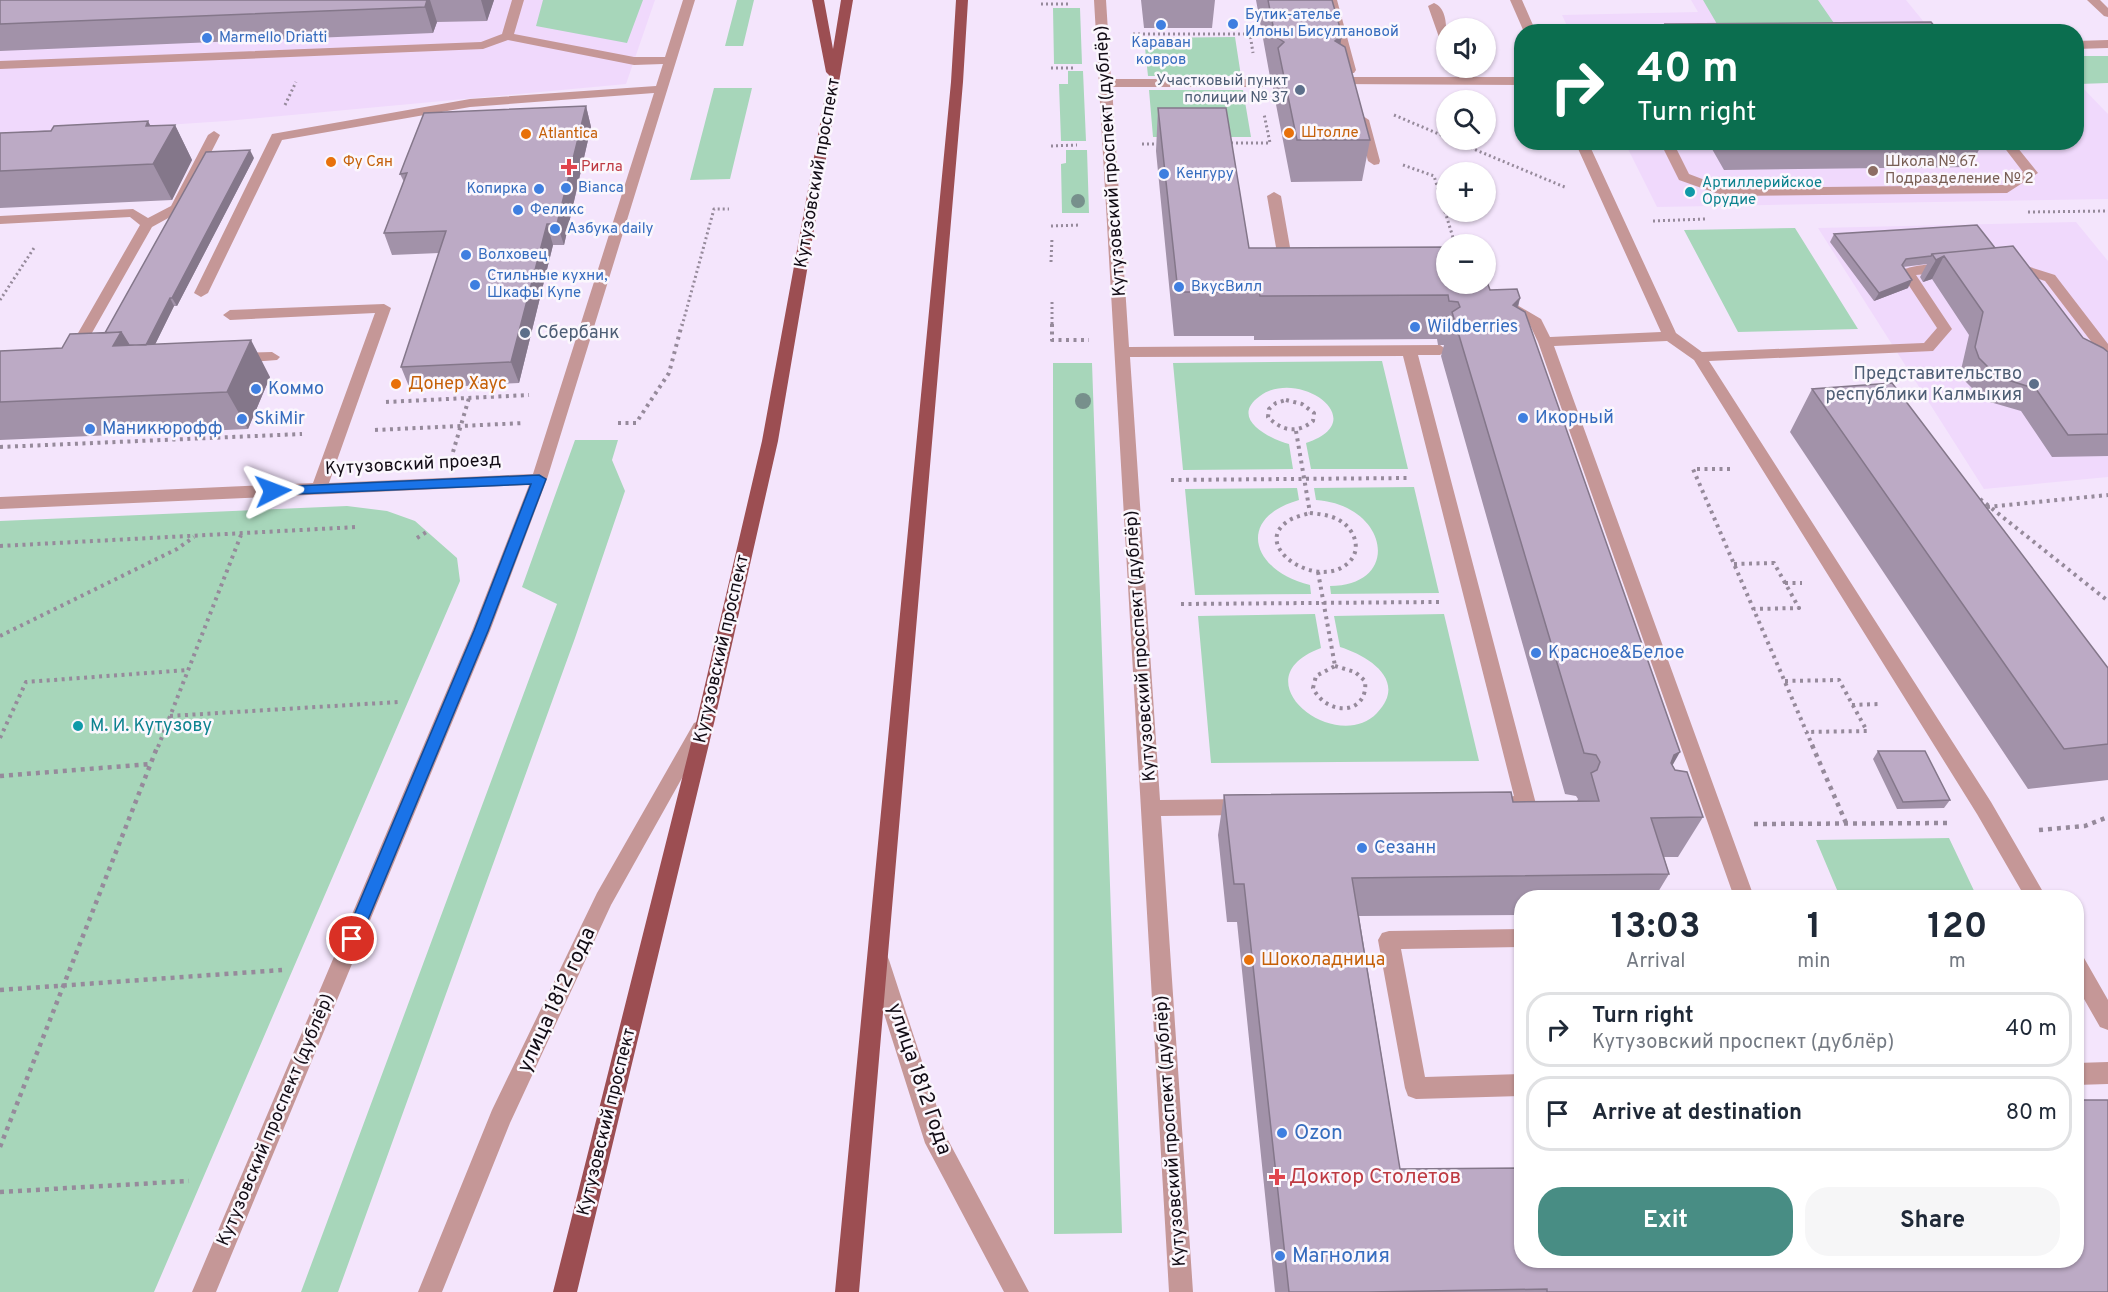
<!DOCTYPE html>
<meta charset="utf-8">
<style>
:root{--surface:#fff;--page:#f6f6f7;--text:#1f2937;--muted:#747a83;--line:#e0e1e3;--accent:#488d84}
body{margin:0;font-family:Overpass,sans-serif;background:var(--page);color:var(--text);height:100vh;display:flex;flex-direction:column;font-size:22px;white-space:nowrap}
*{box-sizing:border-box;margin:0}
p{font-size:20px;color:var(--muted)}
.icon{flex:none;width:33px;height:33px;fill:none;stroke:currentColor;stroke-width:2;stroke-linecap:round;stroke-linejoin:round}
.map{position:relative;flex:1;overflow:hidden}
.drawer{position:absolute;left:1514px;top:890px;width:570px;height:378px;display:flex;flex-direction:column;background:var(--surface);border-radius:24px;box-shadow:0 2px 4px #0004}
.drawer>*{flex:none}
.banner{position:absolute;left:1514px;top:24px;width:570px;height:126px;border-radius:24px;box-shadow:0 2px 4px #0004;background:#0b6e4f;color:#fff;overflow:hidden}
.buttons{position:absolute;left:1436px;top:18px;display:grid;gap:12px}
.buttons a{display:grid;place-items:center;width:60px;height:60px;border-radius:50%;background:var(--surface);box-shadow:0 2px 4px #0004;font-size:30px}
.pin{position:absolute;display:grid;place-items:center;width:51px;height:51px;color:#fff;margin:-26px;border:3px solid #fff;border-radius:50%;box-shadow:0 2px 6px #0007}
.me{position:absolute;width:66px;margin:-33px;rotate:87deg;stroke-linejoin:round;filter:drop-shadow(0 0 4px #0008)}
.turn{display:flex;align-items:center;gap:21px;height:126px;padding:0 24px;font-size:27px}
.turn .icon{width:78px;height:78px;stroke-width:2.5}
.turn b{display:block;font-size:42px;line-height:51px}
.eta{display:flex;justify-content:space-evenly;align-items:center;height:102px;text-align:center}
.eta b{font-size:36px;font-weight:700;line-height:42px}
.primary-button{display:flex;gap:12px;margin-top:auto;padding:12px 24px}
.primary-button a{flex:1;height:69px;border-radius:24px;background:var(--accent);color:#fff;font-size:24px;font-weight:700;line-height:69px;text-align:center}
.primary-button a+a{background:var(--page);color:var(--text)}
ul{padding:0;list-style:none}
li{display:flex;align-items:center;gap:18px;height:75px;margin:0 12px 9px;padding:0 12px;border:3px solid var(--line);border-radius:24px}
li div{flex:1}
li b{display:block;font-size:22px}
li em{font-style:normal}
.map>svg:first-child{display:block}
</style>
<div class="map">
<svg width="2108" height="1292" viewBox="0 0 2108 1292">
<rect width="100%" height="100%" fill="#f4e5fc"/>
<path fill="#f0d9fc" d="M0 0H655L626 84 226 121 0 136Z
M1691 0H1906L1928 27 2024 25 2029 31 1570 32 1562 15 1698 12Z
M2076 81 2108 114V199L1657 207 1625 143 2076 142Z
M2076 222 2108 261V477L1984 489 1818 228Z"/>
<path fill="#a7d6ba" d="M543 0H643L627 43 536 26Z
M737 0H754L743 46H725Z
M1703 0H1818L1836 26 1717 24Z
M1053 8H1080L1082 64H1054Z
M1235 37 1241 76H1148L1144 38Z
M2076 56H2108V83L2079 84 2076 81Z
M1068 71H1083L1086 141H1061L1059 84H1068Z
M714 88H752L730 179 690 180Z
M1149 90H1243L1251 137H1153Z
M1066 150H1087L1089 213H1062L1061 164 1066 163Z
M1795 228 1858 329 1738 332 1684 230Z
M1382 361 1408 469H1311L1306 443C1374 421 1299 367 1260 396 1229 418 1268 438 1289 444L1293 469 1183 470 1173 363Z
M1053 363H1092L1122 1233 1054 1234Z
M575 440H618L612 460 625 491 575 638 338 1292H301L557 604 522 587Z
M1414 487 1439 593 1331 594 1330 586C1403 585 1388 505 1316 500L1314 488Z
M1297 488 1299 500C1233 519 1254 572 1310 585L1311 594 1195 595 1185 489Z
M347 506 387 511 415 521 457 558 460 581 154 1292H0V521Z
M1315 614 1321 648C1237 679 1336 756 1377 713 1408 681 1369 656 1340 647L1334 616 1444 614 1479 761 1211 763 1198 616Z
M1949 838 1977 897H1840L1816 840Z"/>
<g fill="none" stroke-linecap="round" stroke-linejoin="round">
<path stroke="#968a9b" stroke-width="3" stroke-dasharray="2 3" stroke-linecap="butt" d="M1041 4H1068
M1133 34H1250L1253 53
M1051 68H1074
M285 105 296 82
M1394 115 1446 137
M1452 140 1567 188
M1226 143H1270L1264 114
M1142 144H1159
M1051 146 1077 145
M1403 165 1434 176 1455 244
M2028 212 2108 211
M1653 221 1705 219
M1051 226 1080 225
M1051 262 1052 238
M0 300 34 248
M1052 302V326
M682 326 714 209H729"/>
<path stroke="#968a9b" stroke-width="4" stroke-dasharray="3 4.5" stroke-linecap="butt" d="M1052 324V340H1089
M1286 400 1302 404 1314 413 1313 421C1297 434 1282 431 1268 417L1269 409 1276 403Z
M386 402 529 395
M618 423H636L669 373 682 324
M375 430 524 423
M1296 431 1310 513
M0 447 302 434
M453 452 469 398
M1730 469H1693L1813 747
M1171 480 1407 478
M1980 499 2108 601
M1987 507 2108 495
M1310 513C1319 514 1329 515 1337 519 1354 527 1364 550 1347 564 1316 590 1250 546 1288 521 1294 517 1303 515 1310 513Z
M417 538 428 531
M0 546 357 527
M1734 564 1774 563 1799 608 1754 609
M1318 572 1335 666
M1785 583H1802
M1181 604 1439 602
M0 636 177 549 194 537
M1335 666 1355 672 1365 681C1369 715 1327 717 1313 688L1316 676Z
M1785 681 1839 680 1867 731 1806 732
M1852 705 1878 704
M170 716 398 702
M0 738 26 682 188 670
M158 747 241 535"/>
<path stroke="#968a9b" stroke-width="4.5" stroke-dasharray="4 5" stroke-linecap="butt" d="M1812 745 1846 823
M0 776 151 764
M1754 824 1950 823
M2039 830 2085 826 2108 817
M0 990 282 970
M0 1147 158 745
M0 1192 189 1181"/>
<path fill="#c59797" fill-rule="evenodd" d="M512 0H524L514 34 634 57H665L683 0H695L547 479 490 631 216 1292H192L472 631 529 485 0 509V497L313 483 375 313 230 320 223 315 230 310 384 304 391 308 329 483 533 474 654 93 470 107 282 140 208 293 201 297 194 293 272 134 470 99 656 86 663 64 634 65 508 40 483 49 0 69V61L481 42 502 34Z
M1094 0H1106L1111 79H1271L1277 83 1271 87H1112L1129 347 1440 345 1447 350 1440 355H1418L1536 804 1533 810C1523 813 1510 814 1500 811L1497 805 1500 799 1514 796 1403 356 1130 357 1160 800 1245 799 1252 801 1255 807 1252 813 1245 815 1161 816 1193 1292H1169Z
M1325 0H1337L1356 70 1354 73H1346L1344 70Z
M1510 0H1522L1536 32H1524Z
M2087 0H2100L2108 8V17L2104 16Z
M1434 3C1449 9 1446 32 1446 44L1440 40 1428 6Z
M2108 40V48L2076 49V41Z
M1337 77H1521V85L1333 84 1331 81Z
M1363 116 1369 120 1380 161 1379 164 1374 165 1368 161 1357 120Z
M214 131 220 135 181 211 152 227 80 354 73 359 68 357 66 354 140 225 130 217 0 224V216L133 209 148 218 171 206 208 135Z
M1575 142H1588L1676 333 1702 352 1924 343 1937 328 1900 272C1907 265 1946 261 1953 268L1946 272 1916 275 1952 329 1933 351 1709 361 1991 802 2046 897H2025L1977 814 1694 360 1667 341 1554 346 1754 897H1734L1538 342 1530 325 1465 284H1481L1541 319 1550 337 1661 332Z
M1660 142H1673L1689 174 1726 188 2004 185 2023 172 2000 142H2013L2038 173 2007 193 1724 196 1679 180Z
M1274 192 1281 196 1294 270 1287 274 1280 270 1267 196Z
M2011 261 2055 275 2108 344V359L2103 357 2045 281 2006 268 2004 265 2006 262Z
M272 352 280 357 277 360 236 363 228 358 236 353Z
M701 720 708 723 710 728 611 905 510 1123 442 1292H418L492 1110 597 893 694 723Z
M1521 929V947L1401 949 1425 1077 1521 1074V1096L1416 1099 1408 1096 1405 1088 1378 940 1382 933 1389 931Z
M878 950 886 953 889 960 947 1138 1029 1292H1004L925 1143 867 960 870 953Z
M2076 955 2084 958 2108 1000V1030L2100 1027 2076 985Z
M2108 1062V1084L2076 1085V1063Z"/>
<path fill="#9c4e52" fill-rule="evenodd" d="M812 0H824L833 49 841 0H853L778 441 715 719 577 1292H553L697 719 762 441 829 75 826 72Z
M956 0H968L963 82 859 1292H835L951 82Z"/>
</g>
<g fill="#77908c">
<circle cx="1078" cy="201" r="7"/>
<circle cx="1083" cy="401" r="8"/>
</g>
<path fill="#a292a9" d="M0 0H494L487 21 437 22 433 33 0 51Z
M1141 0H1215L1212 28H1144Z
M1256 0H1332L1340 44 1370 140 1362 181 1291 182 1273 89 1274 79 1270 77Z
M1665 24 1939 32H1663Z
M586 106 591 127 564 245H553L519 383 410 389 401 367 439 253 392 255 384 233 404 182 400 174Z
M1158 108 1249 248 1446 284 1490 290 1520 298 1518 308 1673 766 1703 817 1678 857H1664L1669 874 1655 897H1521V915L1359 916 1400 1169 2108 1292H1275L1237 922H1227L1218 835 1224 795 1513 802 1577 801 1578 799 1576 796 1565 794 1441 356 1444 345H1438L1437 339 1254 340V336H1174L1156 151Z
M150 125H175L192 160 172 200 0 208V133Z
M1708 142H1983L1970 167 1724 170Z
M254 158 177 306H174L155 344 270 377 248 429 0 440V351L62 348 105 333Z
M1834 234 1995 248 2083 338 2108 352V456L2052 457 2021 411 1990 402 1976 392 1965 381 1961 370 1969 335 1932 279 1923 282 1920 277 1927 264 1903 267 1908 288 1874 301 1830 242Z
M1812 389 2108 668V780L2028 789 1790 432Z
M1878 751 1950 800 1944 808 1897 809 1873 759Z"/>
<path fill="#84778a" d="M427 0H430L437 22 433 33 425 7Z
M481 0H494L487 21Z
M1342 35 1335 76V41Z
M586 106 591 127 564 245 557 224Z
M148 121 162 148 175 125 192 160 172 200 153 164 146 126Z
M250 150 254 158 177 306 172 298Z
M547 224 553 245 519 383 511 362Z
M1944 256 1932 279 1923 282 1936 260Z
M1912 280 1908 288 1874 301 1879 293Z
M170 298 174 306 150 355 145 347Z
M1520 298 1507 342 1513 305Z
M121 332 143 369 113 346Z
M251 340 270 377 248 429 227 392Z
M1680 752 1657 793 1674 755Z"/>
<path fill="#bcaac5" stroke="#84778a" stroke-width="1.5" d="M0 0H427L425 7 0 24Z
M1268 0H1332L1342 35 1335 41 1345 47 1370 140H1297L1278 48 1284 42 1275 36Z
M1931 22 1939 32H1669L1665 24Z
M586 106 557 224H547L511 362 401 367 446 231 384 233 407 173 400 174 405 161 424 113Z
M1158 108H1226L1249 248 1446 247V284H1485V279H1486L1490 290 1517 289 1520 298 1513 305 1525 312 1680 752 1674 755 1671 763 1675 770 1687 772 1703 817 1651 818 1669 874 1352 878 1400 1169 1521 1168V1260H2076V1100H2108V1292H1547V1289L1369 1292H1289L1244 884H1234L1224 795 1511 792 1513 802 1599 801 1591 773 1597 770 1600 762 1596 755 1584 753 1452 312 1460 307 1458 302 1449 301 1448 295 1260 296 1259 292H1178Z
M148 121 146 126 175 125 153 164 0 171V133L51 131 54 126Z
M250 150 172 298H170L146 345H129L121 332 105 333 206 152Z
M1977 225 1995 248 1932 254 1931 256 1906 259 1902 265 1912 280 1879 293 1834 234Z
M2013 246 2083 338 2103 348 2108 352V434L2068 435 2036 389 2005 379 1990 369 1979 358 1975 347 1983 312 1944 256 1936 260 1932 254Z
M121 332 113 346 251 340 227 392 0 402V351L62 348 70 334Z
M1892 383 2108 668V744L2064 749 1812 389Z
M1878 751H1925L1950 800 1903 802Z"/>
<path fill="#1a73e8" stroke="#114b97" stroke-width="1.5" d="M539 475 546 479 488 631 360 939 358 944 352 947 346 944 344 939 474 631 531 484 273 495 267 491 273 487Z"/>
<g fill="#3f7fe0" stroke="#fbf7fd" stroke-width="2">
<circle cx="1233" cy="24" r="6"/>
<circle cx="1161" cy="25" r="6"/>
<circle cx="207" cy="38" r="6"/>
<circle cx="1164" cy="174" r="6"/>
<circle cx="566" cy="188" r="6"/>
<circle cx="539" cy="189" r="6"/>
<circle cx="518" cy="210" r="6"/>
<circle cx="555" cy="229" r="6"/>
<circle cx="466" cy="255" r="6"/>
<circle cx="475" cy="285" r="6"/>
<circle cx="1179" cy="287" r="6"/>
<circle cx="1415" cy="327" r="6"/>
<circle cx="256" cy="389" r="6"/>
<circle cx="1523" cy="418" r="6"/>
<circle cx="242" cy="419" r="6"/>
<circle cx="90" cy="429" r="6"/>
<circle cx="1536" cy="653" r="6"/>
<circle cx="1362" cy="848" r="6"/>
<circle cx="1282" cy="1133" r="6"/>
<circle cx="1280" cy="1256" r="6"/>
</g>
<g fill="#5c6f8a" stroke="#fbf7fd" stroke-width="2">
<circle cx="1300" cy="90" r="6"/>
<circle cx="525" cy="333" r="6"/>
<circle cx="2034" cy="384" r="6"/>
</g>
<g fill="#e8710a" stroke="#fbf7fd" stroke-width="2">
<circle cx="1289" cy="133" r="6"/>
<circle cx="526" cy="134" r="6"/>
<circle cx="331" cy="162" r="6"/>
<circle cx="396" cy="384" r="6"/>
<circle cx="1249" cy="960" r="6"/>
</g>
<g fill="#e0444e" stroke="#fbf7fd" stroke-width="2">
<path d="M566 158h6v6h6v6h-6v6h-6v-6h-6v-6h6z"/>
<path d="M1274 1168h6v6h6v6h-6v6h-6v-6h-6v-6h6z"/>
</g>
<circle fill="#8d6e63" stroke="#fbf7fd" stroke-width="2" cx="1873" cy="171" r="6"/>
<g fill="#0f9aa8" stroke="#fbf7fd" stroke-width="2">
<circle cx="1690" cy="192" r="6"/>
<circle cx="78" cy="726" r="6"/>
</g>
<g text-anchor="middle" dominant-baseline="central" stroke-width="5" stroke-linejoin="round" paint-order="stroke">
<g font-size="15" fill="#366cbe" stroke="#fbf7fd" text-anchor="start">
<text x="1245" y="15">Бутик-ателье<tspan x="1245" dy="17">Илоны Бисултановой</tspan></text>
<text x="219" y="38">Marmello Driatti</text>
<text x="1161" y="43" text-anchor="middle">Караван<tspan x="1161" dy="17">ковров</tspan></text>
<text x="1176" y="174">Кенгуру</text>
<text x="578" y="188">Bianca</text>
<text x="527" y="189" text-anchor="end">Копирка</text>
<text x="530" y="210">Феликс</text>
<text x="567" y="229">Азбука daily</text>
<text x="478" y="255">Волховец</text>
<text x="487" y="276">Стильные кухни,<tspan x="487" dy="17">Шкафы Купе</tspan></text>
<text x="1191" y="287">ВкусВилл</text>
</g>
<g font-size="15" fill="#4e5e75" stroke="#fbf7fd" text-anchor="end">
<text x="1288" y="81">Участковый пункт<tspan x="1288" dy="17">полиции № 37</tspan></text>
</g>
<g font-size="15" fill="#c56008" stroke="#fbf7fd" text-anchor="start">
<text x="1301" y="133">Штолле</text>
<text x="538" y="134">Atlantica</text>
<text x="343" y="162">Фу Сян</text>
</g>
<g font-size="15" fill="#785e54" stroke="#fbf7fd" text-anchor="start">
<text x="1885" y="162">Школа № 67.<tspan x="1885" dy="17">Подразделение № 2</tspan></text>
</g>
<g font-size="15" fill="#be3a42" stroke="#fbf7fd" text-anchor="start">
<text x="581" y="167">Ригла</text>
</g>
<g font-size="15" fill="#0d838f" stroke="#fbf7fd" text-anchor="start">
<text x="1702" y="183">Артиллерийское<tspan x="1702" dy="17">Орудие</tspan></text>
</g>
<g font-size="18" fill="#120c15" stroke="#fbf7fd">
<text transform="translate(1111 161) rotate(-94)">Кутузовский проспект (дублёр)</text>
<text transform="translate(818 173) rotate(-80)">Кутузовский проспект</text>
<text transform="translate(413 465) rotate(-3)">Кутузовский проезд</text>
<text transform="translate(1141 646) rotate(-94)">Кутузовский проспект (дублёр)</text>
<text transform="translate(722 649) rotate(-77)">Кутузовский проспект</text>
<text transform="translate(276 1120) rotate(-67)">Кутузовский проспект (дублёр)</text>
<text transform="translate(607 1122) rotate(-76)">Кутузовский проспект</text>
<text transform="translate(1171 1131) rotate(-94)">Кутузовский проспект (дублёр)</text>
</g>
<g font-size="18" fill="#366cbe" stroke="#fbf7fd" text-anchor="start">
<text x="1427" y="327">Wildberries</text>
<text x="268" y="389">Коммо</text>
<text x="1535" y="418">Икорный</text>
<text x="254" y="419">SkiMir</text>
<text x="102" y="429">Маникюрофф</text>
<text x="1548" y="653">Красное&amp;Белое</text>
<text x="1374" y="848">Сезанн</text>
</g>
<g font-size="18" fill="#4e5e75" stroke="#fbf7fd" text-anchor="start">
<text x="537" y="333">Сбербанк</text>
<text x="2022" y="374" text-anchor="end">Представительство<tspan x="2022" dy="21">республики Калмыкия</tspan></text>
</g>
<g font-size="18" fill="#c56008" stroke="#fbf7fd" text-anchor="start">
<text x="408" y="384">Донер Хаус</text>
<text x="1261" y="960">Шоколадница</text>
</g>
<g font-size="18" fill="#0d838f" stroke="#fbf7fd" text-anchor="start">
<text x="90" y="726">М. И. Кутузову</text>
</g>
<g font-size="21" fill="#120c15" stroke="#fbf7fd">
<text transform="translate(557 1000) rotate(-65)">улица 1812 года</text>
<text transform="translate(919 1079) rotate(71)">улица 1812 Года</text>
</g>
<g font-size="21" fill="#366cbe" stroke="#fbf7fd" text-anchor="start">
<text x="1294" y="1133">Ozon</text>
<text x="1292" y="1256">Магнолия</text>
</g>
<g font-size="21" fill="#be3a42" stroke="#fbf7fd" text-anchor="start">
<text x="1289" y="1177">Доктор Столетов</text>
</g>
</g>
</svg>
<div class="buttons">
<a><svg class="icon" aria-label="sound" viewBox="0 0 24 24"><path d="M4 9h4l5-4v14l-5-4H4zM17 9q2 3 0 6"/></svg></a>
<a><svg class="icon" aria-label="search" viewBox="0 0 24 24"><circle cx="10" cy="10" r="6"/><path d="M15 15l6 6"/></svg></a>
<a>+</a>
<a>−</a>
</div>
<div class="pin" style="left:352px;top:939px;background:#d93025"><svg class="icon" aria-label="arrive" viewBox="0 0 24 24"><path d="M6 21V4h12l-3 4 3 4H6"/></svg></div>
<svg class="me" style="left:273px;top:491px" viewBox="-20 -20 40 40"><path d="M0-17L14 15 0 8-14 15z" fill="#1a73e8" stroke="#fff" stroke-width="4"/></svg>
<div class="banner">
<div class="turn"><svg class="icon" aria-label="right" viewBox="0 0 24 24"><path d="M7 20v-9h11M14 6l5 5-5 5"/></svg><div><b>40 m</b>Turn right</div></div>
</div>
<section class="drawer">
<div class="eta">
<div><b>13:03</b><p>Arrival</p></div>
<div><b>1</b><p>min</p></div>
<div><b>120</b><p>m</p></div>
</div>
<ul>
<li><svg class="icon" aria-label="right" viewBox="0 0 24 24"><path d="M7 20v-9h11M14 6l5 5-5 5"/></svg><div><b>Turn right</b><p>Кутузовский проспект (дублёр)</p></div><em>40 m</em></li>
<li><svg class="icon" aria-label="arrive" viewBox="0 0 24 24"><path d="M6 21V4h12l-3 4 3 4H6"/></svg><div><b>Arrive at destination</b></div><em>80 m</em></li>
</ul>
<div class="primary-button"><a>Exit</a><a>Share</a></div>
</section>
</div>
